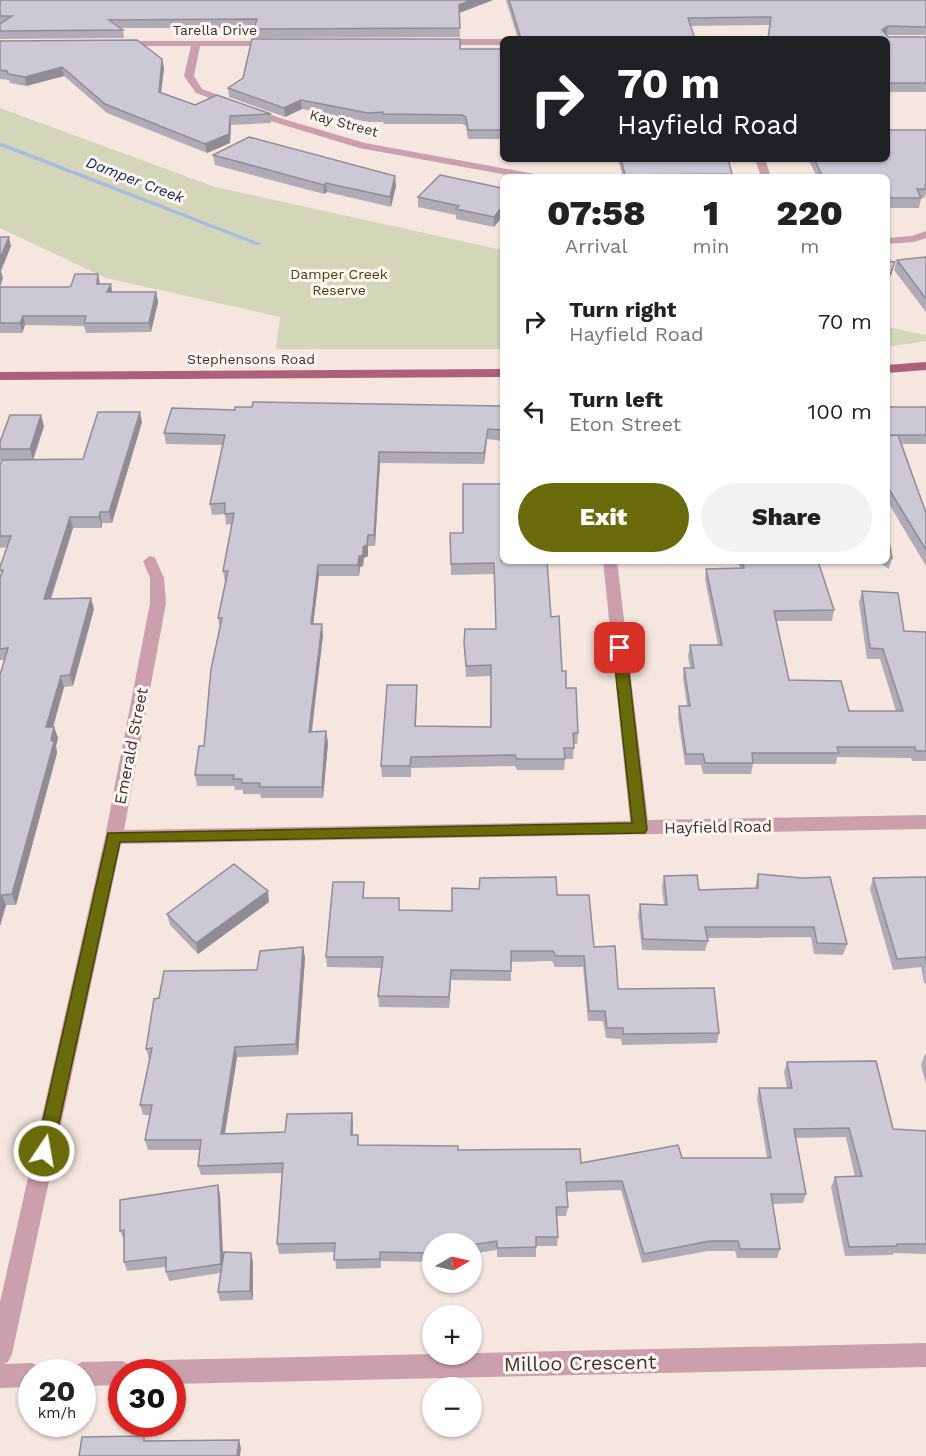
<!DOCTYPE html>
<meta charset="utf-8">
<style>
:root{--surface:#fff;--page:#f2f2f2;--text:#222;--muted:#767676;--accent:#696a09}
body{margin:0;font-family:"Work Sans",sans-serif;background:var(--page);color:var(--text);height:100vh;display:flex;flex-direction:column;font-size:22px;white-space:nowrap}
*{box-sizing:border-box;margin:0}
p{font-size:20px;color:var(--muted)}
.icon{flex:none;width:33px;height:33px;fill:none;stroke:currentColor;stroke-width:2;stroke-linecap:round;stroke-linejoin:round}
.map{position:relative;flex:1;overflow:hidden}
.details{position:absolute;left:500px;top:174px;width:390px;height:390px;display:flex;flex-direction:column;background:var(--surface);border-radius:9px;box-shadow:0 2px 4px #0004}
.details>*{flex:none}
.guide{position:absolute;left:500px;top:36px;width:390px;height:126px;border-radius:9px;box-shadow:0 2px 4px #0004;background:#202124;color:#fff;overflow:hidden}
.needle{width:39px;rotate:81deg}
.fabs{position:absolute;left:422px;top:1233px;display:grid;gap:12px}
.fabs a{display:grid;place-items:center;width:60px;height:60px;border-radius:50%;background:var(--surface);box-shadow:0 2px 4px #0004;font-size:30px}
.speed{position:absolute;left:18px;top:1359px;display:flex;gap:12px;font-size:30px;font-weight:700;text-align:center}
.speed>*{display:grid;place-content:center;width:78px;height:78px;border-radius:50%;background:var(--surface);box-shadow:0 2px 4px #0004;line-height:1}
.speed small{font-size:15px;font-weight:400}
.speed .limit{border:9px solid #d22;background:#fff;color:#111}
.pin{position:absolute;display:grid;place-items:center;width:51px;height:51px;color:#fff;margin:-26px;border-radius:12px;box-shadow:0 3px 9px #0006}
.me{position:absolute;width:66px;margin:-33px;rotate:12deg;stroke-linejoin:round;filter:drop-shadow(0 0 4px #0008)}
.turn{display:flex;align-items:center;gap:21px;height:126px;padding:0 18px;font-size:27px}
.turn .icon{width:78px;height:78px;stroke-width:2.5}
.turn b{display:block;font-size:42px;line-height:51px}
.eta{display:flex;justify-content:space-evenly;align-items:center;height:102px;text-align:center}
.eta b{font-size:36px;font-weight:800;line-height:42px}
.action{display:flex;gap:12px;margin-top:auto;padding:12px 18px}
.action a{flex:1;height:69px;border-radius:36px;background:var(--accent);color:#fff;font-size:24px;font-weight:800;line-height:69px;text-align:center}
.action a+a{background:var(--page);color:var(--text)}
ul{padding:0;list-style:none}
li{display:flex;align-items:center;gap:18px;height:90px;padding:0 18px}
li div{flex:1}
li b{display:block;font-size:22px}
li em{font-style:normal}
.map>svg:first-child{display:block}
</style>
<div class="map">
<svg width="926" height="1456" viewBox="0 0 926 1456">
<rect width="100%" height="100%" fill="#f5e6df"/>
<path fill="#d3d6b9" d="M0 108 215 187 502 250V349H276L280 317 106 278 0 228Z
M887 327 926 335V341L887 347Z"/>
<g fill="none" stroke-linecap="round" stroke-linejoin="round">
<path fill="#a8bbe0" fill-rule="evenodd" d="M0 142 260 243 261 244 256 245 0 146Z"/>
<path fill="#cba0ac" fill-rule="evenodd" d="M502 39V45H437L433 42 437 39Z
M119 41H277L279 43 274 46H200L194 76 202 89 280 118 365 143 535 174 540 177H518L359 148 274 122 196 93 184 76 191 46H116L114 44Z
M755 159H765L771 177H761Z
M926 231V238L914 242 886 244V238L912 236Z
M150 556 155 558 164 578 166 603 124 830 630 821 603 561H617L648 820 926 815V829L121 844 12 1354 8 1362 4 1364 32 1363 40 1367 43 1372H32V1387L0 1388V1302L105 837 150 603V578L143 561Z
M926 1343V1367L172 1384V1372H149L153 1364 161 1360Z
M122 1361 130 1365 134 1372H122V1385L82 1386V1372H71L74 1366 82 1362Z"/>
<path fill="#ab6178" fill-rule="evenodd" d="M926 362V370L886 373V365Z
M502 369V377L0 380V372Z"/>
</g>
<path fill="#b0acb7" d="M0 0H493L459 13 460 37 255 38V28H121L123 30 124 38 0 39Z
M506 0H926V35H886L888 37H926V92H886V39L770 25 691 26 695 39H518Z
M0 41 162 59 164 68 161 93 195 105 271 114V123L231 125 230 143 207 153 107 113 64 76 26 86 10 83 9 80 0 79Z
M460 49H502V139H468L466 126 462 124H384L383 122H369L302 109 285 117 229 97 228 88Z
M926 130V194L924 198H921L919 208H886V177H817L808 159H886Z
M213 155 396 186 391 207 327 192 324 194 215 165Z
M618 159H728L732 174V177H623Z
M502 188 494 227 456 219V215L418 207V197Z
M926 257V312L894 270 897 260Z
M100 284H111L112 292H156L158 302 151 332 86 333 84 326 25 325 22 333H0V287H68Z
M502 406V441L487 439 484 464 380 463 375 546H368V556L364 558 363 566 360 567 359 576H319L313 624 323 635 312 732 326 731 328 743 323 798H261L260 794H243V790H235L234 786H197L195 775 204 746 220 629 218 618 225 582 223 571 232 524 226 525 225 514 212 515 210 504 222 445 166 444 164 433 235 410Z
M886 407H926V444H902L926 513V566L886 499Z
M142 422 112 523H102V528H73L51 599 94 609 73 686 64 687 53 727H54L58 738 56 746 57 753 16 905H6L0 926V675L5 660H0V578L1 575 0 567 7 547 0 548V465L26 460H0V442L44 426 33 460 83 459Z
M886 526 892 558 889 569 877 561H886Z
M450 533H463L551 617 562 671 578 733 577 744H574L573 759H565L564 770H517L515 766 411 768V777H382L381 766 417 696 416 726 490 727 491 676 466 677 464 642 496 629 494 574 451 575Z
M738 561H818L834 610 832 621H776L789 680 849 711H896L880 659H867L859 602 862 591 904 631 926 632V761H912L911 758 837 757 836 764H753L751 774H703L701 765H685L678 717 679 706H687L683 678 684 668H690L688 656 690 645H718L705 579 706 569 740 568Z
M758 874 847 944 843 955 814 954 811 937 707 938 708 941 705 951 642 950 638 915 640 904 664 905 662 887 664 876 699 890 755 888Z
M926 877V983H924L921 967 893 970 870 889 873 878Z
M364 882V898L400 910 452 911 557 895 594 947 618 989 719 1033 717 1043 622 1045 621 1039 606 1038 603 1021H588L583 967H555L552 961 511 962V981L451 980 449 1008 379 1007 378 996 382 968 327 967 326 957Z
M269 902 198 954 170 925 167 914Z
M303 947 305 958 298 1055 237 1057 225 1134 285 1132 353 1123V1135L359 1145 458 1150 581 1163 682 1158H767L757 1098 759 1088H787L784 1072 787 1062 893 1129 926 1131V1254L894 1253 893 1255 845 1256 831 1187 835 1177H855L846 1137 796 1138 806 1194 803 1203 772 1204 780 1249 777 1258H737L735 1251H708L642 1263 621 1190 566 1192 568 1207 566 1216H557L558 1237 557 1246H536V1257H497V1250L471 1254V1244H432V1262L381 1261V1268L336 1269 335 1252 279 1254 277 1244 282 1173 201 1175 198 1166 200 1150H148L145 1140 150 1115H143L140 1105 150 1059H149L146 1049 159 998 257 970Z
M925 1054H926V1084L921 1065Z
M218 1185 220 1195 223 1257 253 1262V1300L220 1301 218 1292 220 1273 169 1281 166 1272V1267L127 1271 124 1262V1240L120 1231Z"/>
<path fill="#908c95" d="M471 0H493L459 13V5Z
M888 26 886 35 882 30Z
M162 59 164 68 160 101 159 92Z
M62 67 64 76 26 86 25 77Z
M301 100 302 109 285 117 284 108Z
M230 116 231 125 230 143 207 153 205 144Z
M395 176 396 186 391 207 390 197Z
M326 183 327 192 324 194V185Z
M502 207V217L494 227V217Z
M9 237 11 246 1 271 3 278 0 287V258Z
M895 262 892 272 886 288V284Z
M98 274 100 284H97Z
M111 284 112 294 107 292Z
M156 292 158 302 151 332 149 323Z
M23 316 25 325 22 333 20 323Z
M140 412 142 422 112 523 109 512Z
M41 415 44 426 33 460 30 449Z
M488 429 487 439 484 464V453Z
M379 452 380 463 375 546 374 535Z
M100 512 102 523V528L99 517Z
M70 517 73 528 47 610 44 599Z
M368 535V556L364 558 363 566 360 567 359 576 358 565 359 556Z
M318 565 319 576 312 635 311 624Z
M91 598 94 609 73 686 70 675Z
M322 624 323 635 310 743 309 732Z
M61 676 64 687 50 738 46 727Z
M417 685V696L415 737V726Z
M54 727 58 738 56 746 57 753 16 905 12 894Z
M326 731 328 743 323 798 322 787Z
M268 891 269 902 198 954 196 943Z
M2 895 6 905 0 926V900Z
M303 947 305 958 298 1055 296 1044Z
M451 970V980L449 1008V997Z
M235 1047 237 1057 223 1144 221 1134Z
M352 1113 353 1123 352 1145 351 1135Z
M218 1185 220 1195 224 1273 221 1264Z
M251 1253 253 1262V1300L250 1291Z
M239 1440 241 1448 240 1456H237Z"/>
<path fill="#cdc8d5" stroke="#908c95" stroke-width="1.5" d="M0 0H471L459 5 460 28 254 29 257 19 109 20 123 30 0 31V24L12 16H0Z
M509 0H926V27L888 26 882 30 888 37H926V83H886V39H768L771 17 688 18 695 39H521Z
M252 39H460V49H502V130H468L466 117 462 115 383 114V112L368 113 301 100 284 108 228 88 243 78Z
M137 40 162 59 159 92 195 105 217 95 271 114 230 116 229 134 205 144 105 104 62 67 25 77 8 74 7 71 0 70V41Z
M886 130H926V185H925L926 189H917L921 198H886V177H823L814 159H886Z
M249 137 395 176 390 197 326 183 324 185 213 155Z
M621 159H728L732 174 625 175Z
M440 175 502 188V207L494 217 456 209 459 206 418 197Z
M0 237H9L0 258Z
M926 257V299L897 260Z
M886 261 895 262 886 284Z
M75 274H98L97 284H111L107 292H156L149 323H84L86 316H23L20 323H0V287H68L71 286Z
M253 402 502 406V430L488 429 484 453 379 452 374 535H368L367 545 363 547V555L359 556 358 565H318L311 624H322L309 732 326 731 322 787H259L260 783H242V779H233L234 775H195L199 746H204L211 669 222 618H218L228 571H223L234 513 225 514V503L210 504 225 435 164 433 172 408 235 410V407H252Z
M886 407H926V435H887L886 432Z
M98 412H140L109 512H100L99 517H70L44 599 91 598 70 675 61 676 46 727H54L51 740 54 742 12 894 2 895 0 900V675L8 648 0 649V578L3 570H0V567L11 536H0V465L2 460 83 459Z
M10 415H41L30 449H0V442Z
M898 435 926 513V550L886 484V436Z
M463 484H502V561H547L551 617 559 616 562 671H566V688H576L578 733H573L574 748H564L565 759H517L515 755 411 757 410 766H381L387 685H417L415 726 491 727V665L466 666 464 642 465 629H496L494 563 451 564 450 533H463Z
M886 526 892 558 886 555Z
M742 561H818L834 610 774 611 789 680 841 681 849 711H903L883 649 870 648 862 591 898 593 904 631 926 632V751H916L915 747H837L839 753H752L753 763H705L703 754H686L679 706H690L684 668H694L690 645H722L706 569 744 568Z
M234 864 268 891 196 943 167 914Z
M758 874 802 878 830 877 847 944 817 943 814 927H705L708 941 643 939 640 904 667 905 664 876 697 875 699 890 758 888Z
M556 877 557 895H589L594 947 615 946 618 989 714 988 719 1033 623 1034V1028H607L605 1011H589L584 956H556L553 951H511V971L451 970 449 997 378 996 383 957H326L333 882H364L363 898H399V910L452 911V888L479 889 480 878Z
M926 877V961L925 957 897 959 873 878Z
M303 947 296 1044 235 1047 221 1134 285 1132 287 1114 352 1113 351 1135H358V1145L458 1146V1150L580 1149 581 1163 678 1145 682 1158H771L759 1088H792L787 1062 876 1061 893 1129 926 1131V1244H897V1246L849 1247 835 1177 862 1176 849 1128 794 1129 806 1194H771L780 1249H740L738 1241H710L644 1254 622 1181 566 1182 568 1207H556L558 1237H536V1247L497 1248V1241L471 1245V1244H432V1253L380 1252V1259L334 1260 335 1243 277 1244 283 1163 198 1166 201 1140H145L152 1105H140L152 1048 146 1049 154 999 159 998 164 971 257 970 260 951Z
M218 1185 221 1264 166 1272V1257L124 1262V1230L120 1231V1200Z
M224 1252 251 1253 250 1291 218 1292Z
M144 1436V1441L239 1440 237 1456H79L82 1437Z"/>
<path fill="#696a09" stroke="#444506" stroke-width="1.5" d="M620 644 626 648 647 829 645 833 120 842 53 1151 51 1157 44 1159 38 1157 36 1151 108 833 632 823 613 648Z"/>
<g text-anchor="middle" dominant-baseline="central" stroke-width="6" stroke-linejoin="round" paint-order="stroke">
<g font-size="14" fill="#393331" stroke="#fef5f1">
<text x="215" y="30">Tarella Drive</text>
<text transform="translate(344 123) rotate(15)">Kay Street</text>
<text x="251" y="359">Stephensons Road</text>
</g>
<g font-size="14" fill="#414210" stroke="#fef5f1">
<text x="339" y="274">Damper Creek<tspan x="339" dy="16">Reserve</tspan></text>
</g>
<g font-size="15" font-style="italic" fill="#112653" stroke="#fef5f1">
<text transform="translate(135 180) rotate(21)">Damper Creek</text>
</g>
<g font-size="16" fill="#393331" stroke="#fef5f1">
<text transform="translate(131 746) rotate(-79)">Emerald Street</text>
<text transform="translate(718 827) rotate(-1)">Hayfield Road</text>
</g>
<g font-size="20" fill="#393331" stroke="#fef5f1">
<text transform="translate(580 1363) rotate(-1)">Milloo Crescent</text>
</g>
</g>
</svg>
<div class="fabs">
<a><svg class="needle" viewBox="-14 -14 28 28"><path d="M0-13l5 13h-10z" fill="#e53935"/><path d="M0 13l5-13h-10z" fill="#767676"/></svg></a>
<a>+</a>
<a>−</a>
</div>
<div class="speed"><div>20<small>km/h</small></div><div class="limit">30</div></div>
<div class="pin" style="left:620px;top:648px;background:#d93025"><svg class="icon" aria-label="arrive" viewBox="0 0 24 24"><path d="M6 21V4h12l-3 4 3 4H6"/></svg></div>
<svg class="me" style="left:44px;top:1151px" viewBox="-20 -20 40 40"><circle r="17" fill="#696a09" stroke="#fff" stroke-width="3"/><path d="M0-11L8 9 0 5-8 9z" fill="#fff"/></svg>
<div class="guide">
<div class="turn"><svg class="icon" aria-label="right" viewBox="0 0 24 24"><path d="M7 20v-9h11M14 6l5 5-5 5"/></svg><div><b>70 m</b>Hayfield Road</div></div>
</div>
<section class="details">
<div class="eta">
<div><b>07:58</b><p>Arrival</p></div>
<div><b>1</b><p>min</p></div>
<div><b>220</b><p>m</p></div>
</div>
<ul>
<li><svg class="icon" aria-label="right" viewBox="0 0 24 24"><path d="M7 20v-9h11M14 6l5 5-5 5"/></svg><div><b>Turn right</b><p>Hayfield Road</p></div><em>70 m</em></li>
<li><svg class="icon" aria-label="left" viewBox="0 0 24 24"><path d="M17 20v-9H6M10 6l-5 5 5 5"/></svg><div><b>Turn left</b><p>Eton Street</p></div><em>100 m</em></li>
</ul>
<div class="action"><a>Exit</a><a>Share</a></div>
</section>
</div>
